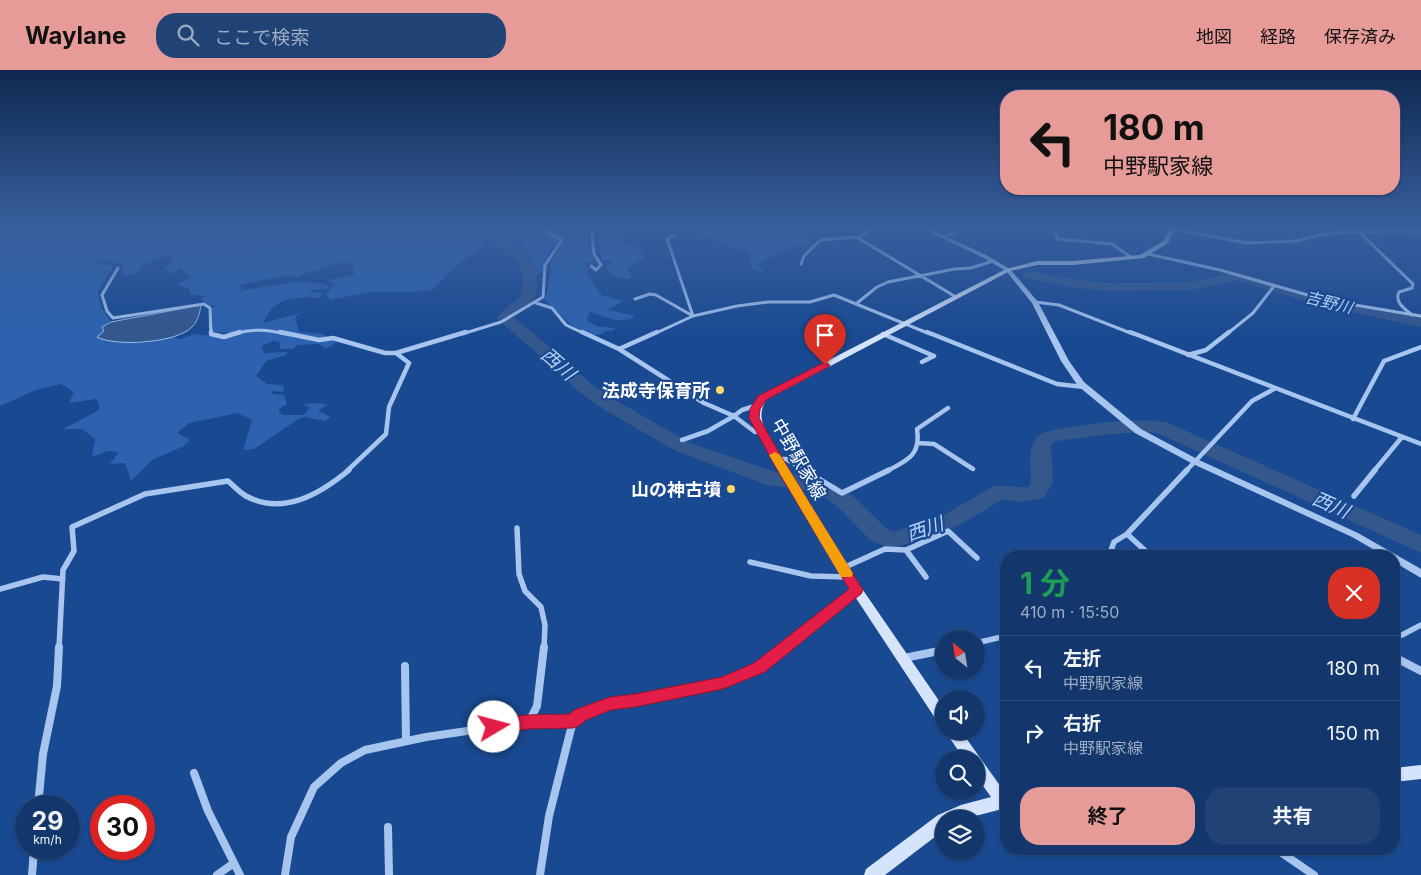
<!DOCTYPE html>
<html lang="ja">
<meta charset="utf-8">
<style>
:root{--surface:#13376d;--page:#204275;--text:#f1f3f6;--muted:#9dacc2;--line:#325180;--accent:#e69b98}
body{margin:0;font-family:Inter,"Noto Sans JP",sans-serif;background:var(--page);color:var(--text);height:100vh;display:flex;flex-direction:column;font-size:19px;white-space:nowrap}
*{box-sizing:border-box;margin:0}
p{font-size:16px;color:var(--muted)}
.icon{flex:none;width:28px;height:28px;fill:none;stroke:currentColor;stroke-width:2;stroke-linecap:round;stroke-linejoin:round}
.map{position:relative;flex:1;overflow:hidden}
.drawer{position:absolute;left:1000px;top:480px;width:400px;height:305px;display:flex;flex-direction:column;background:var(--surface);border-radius:20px;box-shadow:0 1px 4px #0004,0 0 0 1px var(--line)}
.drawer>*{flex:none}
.banner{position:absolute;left:1000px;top:20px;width:400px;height:105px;border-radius:20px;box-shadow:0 1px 4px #0004,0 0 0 1px var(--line);background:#e69b98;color:#111;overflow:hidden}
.needle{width:32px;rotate:330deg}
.buttons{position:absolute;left:935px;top:560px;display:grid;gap:10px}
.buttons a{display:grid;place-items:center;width:50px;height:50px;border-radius:50%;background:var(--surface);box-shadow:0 1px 4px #0004,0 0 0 1px var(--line);font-size:25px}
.speed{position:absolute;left:15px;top:725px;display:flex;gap:10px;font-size:25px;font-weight:700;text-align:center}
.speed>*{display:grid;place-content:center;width:65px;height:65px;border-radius:50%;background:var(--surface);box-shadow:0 1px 4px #0004,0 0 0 1px var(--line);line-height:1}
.speed small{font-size:12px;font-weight:400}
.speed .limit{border:8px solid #d22;background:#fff;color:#111}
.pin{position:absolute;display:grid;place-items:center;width:42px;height:42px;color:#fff;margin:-51px -21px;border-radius:50% 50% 50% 0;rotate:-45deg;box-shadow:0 0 5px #0007}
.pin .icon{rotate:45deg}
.me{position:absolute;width:55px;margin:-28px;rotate:82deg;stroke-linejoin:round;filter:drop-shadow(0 0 4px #0008)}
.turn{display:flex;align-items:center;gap:18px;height:105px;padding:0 20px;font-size:22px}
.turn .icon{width:65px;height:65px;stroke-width:2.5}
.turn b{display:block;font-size:35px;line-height:42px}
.round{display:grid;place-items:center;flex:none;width:52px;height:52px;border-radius:20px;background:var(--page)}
.summary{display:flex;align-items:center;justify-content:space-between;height:85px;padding:0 20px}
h1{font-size:30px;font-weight:700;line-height:38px;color:#1e9e55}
.button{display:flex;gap:10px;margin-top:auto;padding:10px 20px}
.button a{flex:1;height:58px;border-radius:20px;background:var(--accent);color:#111;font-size:20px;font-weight:700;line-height:58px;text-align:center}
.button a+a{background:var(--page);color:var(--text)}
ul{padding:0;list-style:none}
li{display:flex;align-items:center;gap:15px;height:65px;padding:0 20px;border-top:1px solid var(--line)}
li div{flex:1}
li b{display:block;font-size:19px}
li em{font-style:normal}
header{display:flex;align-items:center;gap:30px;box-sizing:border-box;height:70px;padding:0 25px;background:var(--accent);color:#111}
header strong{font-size:24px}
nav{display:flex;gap:28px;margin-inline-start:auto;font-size:18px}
.search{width:350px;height:45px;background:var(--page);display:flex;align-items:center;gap:12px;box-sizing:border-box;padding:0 18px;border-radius:20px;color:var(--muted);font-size:19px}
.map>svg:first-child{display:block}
</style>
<header>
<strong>Waylane</strong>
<div class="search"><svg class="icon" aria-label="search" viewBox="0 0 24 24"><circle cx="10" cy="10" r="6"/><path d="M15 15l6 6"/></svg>ここで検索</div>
<nav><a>地図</a><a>経路</a><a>保存済み</a></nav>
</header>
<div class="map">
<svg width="1421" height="805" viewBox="0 0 1421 805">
<rect width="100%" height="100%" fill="#194991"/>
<path fill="#2c62af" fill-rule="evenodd" d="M0 156H534L559 170C550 180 543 187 543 202L536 205C531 180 526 175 506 161L485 166 484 175 452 199 434 219 416 222H371L330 230 326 224 332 218 333 213 327 210 354 205 352 193H339L296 207 288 205 239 215 243 218 240 221C268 217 302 206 330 216L327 219 309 220 308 221 322 223 320 228C304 226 284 227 272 238 268 242 266 249 263 253L301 243 295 247 299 262 322 264 331 270 339 271 325 279 319 274 297 275 293 279H279L281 273 274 271 262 276 263 283 287 282 286 285 266 291 256 306 267 314 283 315 284 322 271 321 273 324 284 325 287 334 279 339V342L283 345H304L310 337 302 334 320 333 327 335 318 341 331 347 325 351 305 347 300 348 254 379 243 380 252 350 238 343 189 353 177 363 190 370 184 376 152 390 131 411 125 393 110 394 119 382 108 381 92 387 95 369 82 359H63L99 340V334L96 329 69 333 74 322 61 314 36 320 0 336ZM160 187H173L170 195 165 197 170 204 180 198 183 202 191 207 176 215 189 218 191 225 207 226 201 228 209 235H215L210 241 208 257 214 262 229 263 227 268 195 264 180 269 172 267 147 273 100 268 104 261 103 257 111 252 101 237 98 221 114 196 93 192C103 189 115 191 123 197L122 204 126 206 138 203 142 195Z
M544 156H588V174L595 191 582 193 589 198 587 203 601 225 623 231 608 240 635 246C622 256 604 246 590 242L587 250 596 256 616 258 612 261H605L602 264C577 270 562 243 545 230L551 202 550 193 565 170 556 163 545 160Z
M601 156H641L626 163 621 174 639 176 644 188 627 198 632 208C621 210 610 208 606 196L614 191 602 190 599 178Z
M673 156H798L802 166 812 173 808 176 799 174 757 194 764 201 760 202 752 198 749 191 752 187 749 182 733 179 708 165 680 161Z"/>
<path fill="#34578c" stroke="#9ac0f1" d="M201 235C200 242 198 251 192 257 177 273 116 277 97 267L104 261 102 257 111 252Z"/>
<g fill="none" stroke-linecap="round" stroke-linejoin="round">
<path fill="#34578c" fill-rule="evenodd" d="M484 156H496C501 168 512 172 521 180 536 192 544 221 529 236 525 241 518 243 514 248L564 288 590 313 617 331 690 373 778 403 801 405 834 414 852 425 886 458 893 462 944 445 992 417C1004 414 1016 418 1028 417L1031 412C1031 393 1025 371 1045 362 1074 355 1140 346 1168 353L1421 465V483L1157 363C1124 361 1090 367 1057 371L1051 375 1053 412 1044 428 1020 432 1003 429 960 455 892 479 870 470 836 435 818 424 800 419 767 415 676 381 603 339 578 321 552 296 497 249 503 240 519 229C536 183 493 187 484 156Z
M928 156H945L953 162 947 166Z
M1030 201 1076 210 1109 213 1192 212 1237 202 1325 228 1421 247V257L1318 235 1236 210 1192 220 1109 221 1076 218 1025 208 1023 205 1025 202Z"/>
<path stroke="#a7c5ef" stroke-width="3" d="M591 156 594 184 601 195 596 200 591 196
M865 156 870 160 858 168 956 227
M1053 156 1058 169 1112 174 1132 188
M1326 156 1343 161
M1173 159 1247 173 1296 171 1319 165 1346 162 1421 161
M1360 163 1413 214 1412 218 1399 222C1394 232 1405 239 1412 245
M675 165 667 169 693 246
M944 167 954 163 946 156
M1148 184 1220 200 1325 230 1421 246
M801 194 804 186 820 170 857 167
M118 198 102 225 107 241 113 248 204 234 210 238 211 264
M635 229 650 224 656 225 693 246
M1035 232 1059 235 1133 264
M536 233 552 238 566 255 585 264
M857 233 877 217 888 212 955 199 971 198 993 191
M235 264C253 258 268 260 286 264
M462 264 501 252 543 227 545 195 562 170 537 156
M654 264 693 246 737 236 768 232H810L834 225 930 264
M1227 264 1253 243 1274 216"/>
<path stroke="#a7c5ef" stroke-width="4.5" d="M211 262V264L224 267 240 262
M280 262 319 270 333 268 385 283H396L466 262
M582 262 619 279 704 333 734 346 708 361 682 370
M927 262 1057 314 1084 317
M1130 262 1421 374
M883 264 934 286 922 292
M619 279 657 262
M1188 285 1206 280 1229 262
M758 335 742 340 734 346 755 362 761 361
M1353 349 1384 291 1421 277
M919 373 934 374 973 399
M777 389H786L806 401
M347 401 386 364 389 337 409 293 396 283
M887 401C908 390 921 385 917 359L948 338
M1186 401 1252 331 1274 319
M1374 401 1402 367"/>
<path stroke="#a7c5ef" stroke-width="5.5" d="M804 400 842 423 889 400
M1354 426 1375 400
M517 458 519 504 525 521 541 537 545 555 544 578
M1127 464 1151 486
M906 480 926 507
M1109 486 1114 472 1127 464 1187 400
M750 492 811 506 847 507
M843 498 885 479 906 480 948 461 977 488
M0 519 43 507 63 509
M1394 566 1402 565 1421 555
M976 573 1006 566
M59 578 63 500 74 481 72 457 145 424 228 411C234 416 239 422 246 426 283 446 320 424 349 400
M786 578 856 520"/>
<path stroke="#a7c5ef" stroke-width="8" d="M1394 587 1421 601
M904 588 944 580
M405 596 406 671
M529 652 537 636 544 577
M194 703 208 741 240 805
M38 736 43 684 57 616 59 577
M388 757 389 805
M1276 779 1314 805
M32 805 34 779
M217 805 234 793
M285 805 291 767 314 717 341 693 365 680 426 667 529 652 573 651
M540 805 549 746 573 651 587 642 603 636 723 613 760 596 787 577"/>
<path fill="#a7c5ef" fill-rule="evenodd" d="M916 156H924L986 185 1010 199 1038 232 1069 291 1084 312 1141 359 1199 390 1358 463 1421 499V508L1394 492V486H1385L1352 467 1193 394 1135 363 1078 316 1061 291 1032 233 1006 201 982 187Z"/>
<path fill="#d5e4fb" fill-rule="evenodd" d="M1171 156H1177L1168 173 1144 188 1073 195H1037L1010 201 766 330C760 341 760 349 766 361L852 504 944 638V656L939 654 844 510 756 361C750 347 751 339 759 326L1006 199 1037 191H1073L1140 185 1163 171Z
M945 661H961L1006 724V738L964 749H944V760L885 805H864L866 799 938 745 961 735 991 727 976 706V689H964Z
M1421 695V709L1394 712V698Z"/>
</g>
<linearGradient id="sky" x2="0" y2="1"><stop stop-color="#0e2850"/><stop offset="0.58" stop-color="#385f9d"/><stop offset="1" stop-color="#385f9d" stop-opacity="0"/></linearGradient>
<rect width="1421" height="269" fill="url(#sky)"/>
<path fill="#e11d48" stroke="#92132f" d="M825 292 830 295 828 297 766 330 760 339 759 348 788 398 861 517 863 520 861 524 765 602 723 619 635 637 611 640 586 650 579 656 573 658 528 659 494 664 489 662 486 657 489 652C514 643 543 645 570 644L574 640 610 627 635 624 722 607 754 593 849 519 776 398 749 348 750 339 758 326Z"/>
<path fill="#f59e0b" d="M775 382 780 385 851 500 853 504 851 507H841L769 385Z"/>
<g fill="#ffd865" stroke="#194991" stroke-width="2">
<circle cx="720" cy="320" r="5"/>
<circle cx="731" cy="419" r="5"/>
</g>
<g text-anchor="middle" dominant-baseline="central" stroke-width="4.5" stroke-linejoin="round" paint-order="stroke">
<g font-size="16" font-style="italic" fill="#b3d0f6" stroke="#194991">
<text transform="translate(1329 232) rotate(14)">吉野川</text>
</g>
<g font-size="18" font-weight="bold" fill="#fff" stroke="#194991" text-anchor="end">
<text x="710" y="320">法成寺保育所</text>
<text x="721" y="419">山の神古墳</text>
</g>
<g font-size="18" fill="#fff" stroke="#194991">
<text transform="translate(799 389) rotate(60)">中野駅家線</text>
</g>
<g font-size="19" font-style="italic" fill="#b3d0f6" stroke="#194991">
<text transform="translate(558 294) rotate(41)">西川</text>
<text transform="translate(1331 435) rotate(24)">西川</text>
<text transform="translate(925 459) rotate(-19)">西川</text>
</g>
</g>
</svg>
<div class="buttons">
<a><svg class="needle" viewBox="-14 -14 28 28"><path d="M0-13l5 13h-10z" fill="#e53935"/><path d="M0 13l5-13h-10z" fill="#9dacc2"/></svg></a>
<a><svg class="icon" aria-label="sound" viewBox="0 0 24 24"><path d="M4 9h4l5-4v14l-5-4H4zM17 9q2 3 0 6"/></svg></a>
<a><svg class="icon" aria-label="search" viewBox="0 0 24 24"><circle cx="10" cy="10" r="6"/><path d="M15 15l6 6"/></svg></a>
<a><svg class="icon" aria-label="layers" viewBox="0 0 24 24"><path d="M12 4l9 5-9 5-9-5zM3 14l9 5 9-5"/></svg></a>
</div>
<div class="speed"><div>29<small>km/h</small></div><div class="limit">30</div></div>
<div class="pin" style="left:825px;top:295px;background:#d93025"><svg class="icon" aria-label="arrive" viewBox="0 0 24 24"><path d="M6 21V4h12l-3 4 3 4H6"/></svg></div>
<svg class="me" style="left:494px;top:657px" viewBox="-20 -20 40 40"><circle r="19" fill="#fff"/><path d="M0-13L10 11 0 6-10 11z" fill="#e11d48"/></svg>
<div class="banner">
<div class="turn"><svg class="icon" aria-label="left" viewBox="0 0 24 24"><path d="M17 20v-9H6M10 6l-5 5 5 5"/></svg><div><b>180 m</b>中野駅家線</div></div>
</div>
<section class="drawer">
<div class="summary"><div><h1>1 分</h1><p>410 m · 15:50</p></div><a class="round" style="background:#d93025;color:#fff"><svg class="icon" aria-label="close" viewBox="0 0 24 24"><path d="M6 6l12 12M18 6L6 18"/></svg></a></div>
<ul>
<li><svg class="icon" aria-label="left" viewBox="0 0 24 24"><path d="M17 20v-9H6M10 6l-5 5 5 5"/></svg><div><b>左折</b><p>中野駅家線</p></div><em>180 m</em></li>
<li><svg class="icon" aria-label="right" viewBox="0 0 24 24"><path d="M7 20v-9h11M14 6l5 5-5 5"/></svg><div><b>右折</b><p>中野駅家線</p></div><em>150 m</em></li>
</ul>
<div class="button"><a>終了</a><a>共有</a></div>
</section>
</div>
